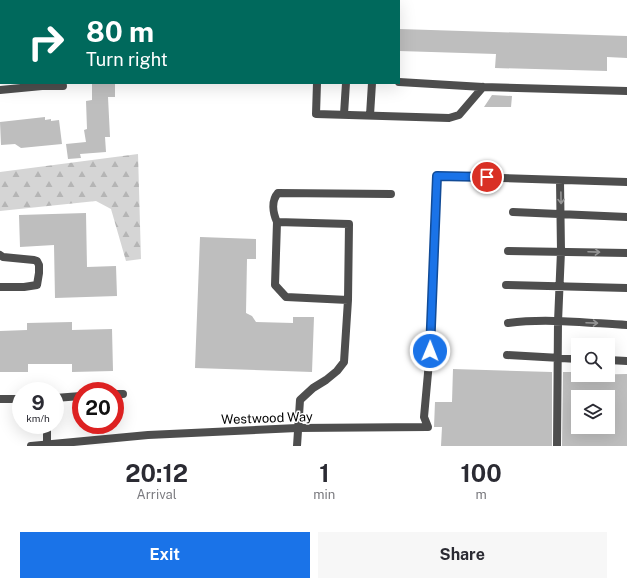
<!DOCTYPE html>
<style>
:root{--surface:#fff;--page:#f7f7f7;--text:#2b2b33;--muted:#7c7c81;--accent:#1a73e8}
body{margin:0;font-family:"Public Sans",sans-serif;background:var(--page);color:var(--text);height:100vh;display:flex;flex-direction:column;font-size:15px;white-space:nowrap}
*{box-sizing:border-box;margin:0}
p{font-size:13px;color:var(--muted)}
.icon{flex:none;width:22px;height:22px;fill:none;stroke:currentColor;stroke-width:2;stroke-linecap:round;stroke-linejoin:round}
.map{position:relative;height:446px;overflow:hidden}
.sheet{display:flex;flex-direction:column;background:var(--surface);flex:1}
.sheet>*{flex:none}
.top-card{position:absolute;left:0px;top:0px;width:400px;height:84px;box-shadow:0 4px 16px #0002;background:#00695c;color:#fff;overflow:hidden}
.controls{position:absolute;left:571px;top:338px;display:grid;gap:8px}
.controls a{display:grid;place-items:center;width:44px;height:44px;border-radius:0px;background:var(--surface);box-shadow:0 4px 16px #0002;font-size:20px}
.speed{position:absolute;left:12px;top:382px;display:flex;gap:8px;font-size:20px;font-weight:700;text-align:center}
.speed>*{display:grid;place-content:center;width:52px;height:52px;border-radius:50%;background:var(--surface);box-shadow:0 4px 16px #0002;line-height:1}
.speed small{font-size:10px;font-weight:400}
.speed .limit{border:6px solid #d22;background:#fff;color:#111}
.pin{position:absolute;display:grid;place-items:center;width:34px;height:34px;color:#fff;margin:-17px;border:2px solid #fff;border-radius:50%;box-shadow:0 1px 4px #0007}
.me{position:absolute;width:44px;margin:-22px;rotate:1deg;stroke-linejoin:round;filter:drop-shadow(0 0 3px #0008)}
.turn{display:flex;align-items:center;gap:14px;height:84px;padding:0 20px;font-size:18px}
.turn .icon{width:52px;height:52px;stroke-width:2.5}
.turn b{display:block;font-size:28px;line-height:34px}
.eta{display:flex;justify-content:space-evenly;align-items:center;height:68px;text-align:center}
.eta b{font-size:24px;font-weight:700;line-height:28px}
.action{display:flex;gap:8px;margin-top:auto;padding:8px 20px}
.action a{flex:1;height:46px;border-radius:0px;background:var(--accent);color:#fff;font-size:16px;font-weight:700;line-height:46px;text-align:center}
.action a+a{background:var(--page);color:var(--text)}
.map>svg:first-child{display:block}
</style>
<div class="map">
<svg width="627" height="446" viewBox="0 0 627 446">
<defs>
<pattern id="forest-firs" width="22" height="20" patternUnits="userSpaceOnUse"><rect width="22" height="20" fill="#d5d5d5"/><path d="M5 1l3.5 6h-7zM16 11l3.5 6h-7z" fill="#b5b5b5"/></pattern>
</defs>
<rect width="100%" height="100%" fill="#fff"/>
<path fill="url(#forest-firs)" d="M138 154 141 259 126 261 111 209 96 201 0 211V172Z"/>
<path fill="#bebebe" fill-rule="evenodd" d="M399 29 627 36V58L607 57V71L495 68 496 54 399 51Z
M92 83H115V97H108L110 137H105L106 152 80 154 81 158 68 159 66 144 86 142 84 130 87 129 86 101 92 100Z
M492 95 512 96 511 107H484Z
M45 117V120L51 119V121L59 120 62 144 21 148 15 144 1 145 0 122Z
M86 213 87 267 116 266 117 296 55 298 54 245 20 247 19 215Z
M200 237 256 239V259H247L246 313 252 316 256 322 293 323V317H314L312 372 195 368Z
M72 322V330L112 329 113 371 72 372V364H28V372H0V331L27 330V323Z
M453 369 552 372V446H441L442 427H434L435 402H452Z
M563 372H578V375L627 374V446H562ZM578 397H608V427H578Z"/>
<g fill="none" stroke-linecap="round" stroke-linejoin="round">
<path stroke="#4e4e4e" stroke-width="8" d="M350 1V0
M399 82 483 87 627 91
M317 83 316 114 449 118 459 115 483 87
M344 114 346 83
M370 115 372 83
M513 212 627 217
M277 222C273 213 271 201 278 193L391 194
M508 251 627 253
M0 255 3 257 34 260 37 261 39 265V273L37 285 24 287H0
M506 285 627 288
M508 323C547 318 588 323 627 325
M430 351 437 176 627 182
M507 355 578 359
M608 360 627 361
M115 394H123
M55 398 81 396
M0 399H21
M47 444V425
M297 446 300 400 313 388 326 380 337 371 344 362 348 300 349 224 277 222 275 285 286 297 348 300
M557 446 558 322 561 251 560 181"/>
<path stroke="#4e4e4e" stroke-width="8" d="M0 90 42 86H63
M31 446 148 435 297 428 428 427 424 417 430 351"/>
</g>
<defs><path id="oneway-shaft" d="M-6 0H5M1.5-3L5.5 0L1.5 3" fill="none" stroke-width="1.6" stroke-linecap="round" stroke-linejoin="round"/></defs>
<g stroke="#959595">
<use href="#oneway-shaft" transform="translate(561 198) rotate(89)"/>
<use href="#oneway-shaft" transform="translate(594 252) rotate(2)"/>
<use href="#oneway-shaft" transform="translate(592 323) rotate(2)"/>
</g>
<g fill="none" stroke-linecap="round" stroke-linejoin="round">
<defs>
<path id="route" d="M430 351 437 176 487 177"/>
</defs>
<use href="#route" stroke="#114b97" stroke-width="10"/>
<use href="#route" stroke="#1a73e8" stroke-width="7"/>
</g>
<g text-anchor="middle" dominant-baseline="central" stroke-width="3" stroke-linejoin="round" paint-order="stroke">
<g font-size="13" fill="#000" stroke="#fff">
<text transform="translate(267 418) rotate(-2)">Westwood Way</text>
</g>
</g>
</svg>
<div class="controls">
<a><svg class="icon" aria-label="search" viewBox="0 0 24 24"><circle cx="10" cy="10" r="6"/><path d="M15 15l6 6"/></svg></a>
<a><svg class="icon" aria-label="layers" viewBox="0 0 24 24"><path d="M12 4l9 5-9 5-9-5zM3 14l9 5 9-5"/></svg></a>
</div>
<div class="speed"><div>9<small>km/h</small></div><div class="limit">20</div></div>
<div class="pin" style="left:487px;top:177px;background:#d93025"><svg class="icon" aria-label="arrive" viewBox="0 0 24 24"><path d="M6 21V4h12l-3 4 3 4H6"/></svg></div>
<svg class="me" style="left:430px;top:351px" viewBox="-20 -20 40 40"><circle r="17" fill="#1a73e8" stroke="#fff" stroke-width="3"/><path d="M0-11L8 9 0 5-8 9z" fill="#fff"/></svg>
<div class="top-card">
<div class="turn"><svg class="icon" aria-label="right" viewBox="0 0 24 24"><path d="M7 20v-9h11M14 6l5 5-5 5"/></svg><div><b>80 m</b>Turn right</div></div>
</div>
</div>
<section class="sheet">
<div class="eta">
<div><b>20:12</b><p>Arrival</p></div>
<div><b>1</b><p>min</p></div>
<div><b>100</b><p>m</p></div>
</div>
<div class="action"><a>Exit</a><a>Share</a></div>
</section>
